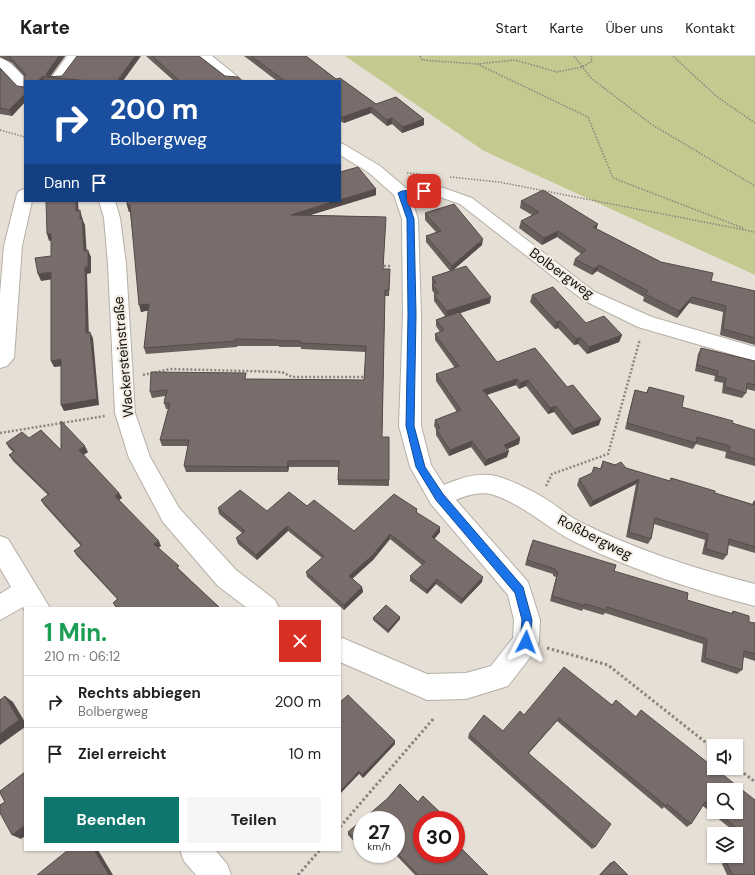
<!DOCTYPE html>
<html lang="de">
<meta charset="utf-8">
<style>
:root{--surface:#fff;--page:#f6f6f6;--text:#222;--muted:#767676;--line:#e0e0e0;--accent:#0f766e}
body{margin:0;font-family:"DM Sans",sans-serif;background:var(--page);color:var(--text);height:100vh;display:flex;flex-direction:column;font-size:15px;white-space:nowrap}
*{box-sizing:border-box;margin:0}
p{font-size:13px;color:var(--muted)}
.icon{flex:none;width:22px;height:22px;fill:none;stroke:currentColor;stroke-width:2;stroke-linecap:round;stroke-linejoin:round}
.map{position:relative;flex:1;overflow:hidden}
.side{position:absolute;left:24px;top:551px;width:317px;height:244px;display:flex;flex-direction:column;background:var(--surface);border-radius:0px;box-shadow:0 1px 3px #0004}
.side>*{flex:none}
.top-card{position:absolute;left:24px;top:24px;width:317px;height:122px;border-radius:0px;box-shadow:0 1px 3px #0004;background:#1a4fa0;color:#fff;overflow:hidden}
.controls{position:absolute;left:707px;top:683px;display:grid;gap:8px}
.controls a{display:grid;place-items:center;width:36px;height:36px;border-radius:0px;background:var(--surface);box-shadow:0 1px 3px #0004;font-size:20px}
.speed{position:absolute;left:353px;top:755px;display:flex;gap:8px;font-size:20px;font-weight:700;text-align:center}
.speed>*{display:grid;place-content:center;width:52px;height:52px;border-radius:50%;background:var(--surface);box-shadow:0 1px 3px #0004;line-height:1}
.speed small{font-size:10px;font-weight:400}
.speed .limit{border:6px solid #d22;background:#fff;color:#111}
.pin{position:absolute;display:grid;place-items:center;width:34px;height:34px;color:#fff;margin:-17px;border-radius:8px;box-shadow:0 2px 6px #0006}
.me{position:absolute;width:44px;margin:-22px;rotate:3deg;stroke-linejoin:round;filter:drop-shadow(0 0 3px #0008)}
.turn{display:flex;align-items:center;gap:14px;height:84px;padding:0 20px;font-size:18px}
.turn .icon{width:52px;height:52px;stroke-width:2.5}
.turn b{display:block;font-size:28px;line-height:34px}
.then{display:flex;align-items:center;height:38px;padding:0 20px;background:#0003;gap:8px;font-size:15px}
.round{display:grid;place-items:center;flex:none;width:42px;height:42px;border-radius:0px;background:var(--page)}
.head{display:flex;align-items:center;justify-content:space-between;height:68px;padding:0 20px}
h1{font-size:24px;font-weight:700;line-height:30px;color:#1e9e55}
.primary-button{display:flex;gap:8px;margin-top:auto;padding:8px 20px}
.primary-button a{flex:1;height:46px;border-radius:0px;background:var(--accent);color:#fff;font-size:16px;font-weight:700;line-height:46px;text-align:center}
.primary-button a+a{background:var(--page);color:var(--text)}
ul{padding:0;list-style:none}
li{display:flex;align-items:center;gap:12px;height:52px;padding:0 20px;border-top:1px solid var(--line)}
li div{flex:1}
li b{display:block;font-size:15px}
li em{font-style:normal}
header{display:flex;align-items:center;gap:24px;box-sizing:border-box;height:56px;padding:0 20px;background:var(--surface);border-bottom:1px solid var(--line)}
header strong{font-size:19px}
nav{display:flex;gap:22px;margin-inline-start:auto;font-size:14px}
.map>svg:first-child{display:block}
</style>
<header>
<strong>Karte</strong>
<nav><a>Start</a><a>Karte</a><a>Über uns</a><a>Kontakt</a></nav>
</header>
<div class="map">
<svg width="755" height="819" viewBox="0 0 755 819">
<rect width="100%" height="100%" fill="#e6dfd6"/>
<path fill="#c4ca8f" d="M345 0H755V219L484 95Z"/>
<g fill="none" stroke-linecap="round" stroke-linejoin="round">
<defs>
<path id="minor" d="M67 0H81L63 25H49Z
M197 0H212L243 25H227Z
M0 2C11 5 19 16 27 25H25V36L20 35 0 13Z
M340 87 345 89 380 110 406 132 435 129 472 142 595 236 652 261 755 291V305L638 271 583 244 460 148 434 139 411 141 418 163 421 259V370L431 409 444 429C460 422 478 416 496 420 511 424 533 435 546 443 557 450 567 459 578 465 636 494 693 512 755 528V550C693 534 632 514 575 486 547 472 524 449 494 439 482 435 467 439 456 444L528 526 540 564 539 586 535 595 508 630 466 643 427 644 340 606V581L427 618 466 617 491 610 513 582 514 564 508 539 431 448 410 411 399 370 403 259 402 163 394 139 368 116 340 99Z
M25 133V145H32L22 190 14 302 7 310 0 312V238L4 190 17 138 19 135Z
M99 145H115L120 162 126 208 135 357 150 401 179 452 236 514 275 544 279 552H247L218 530 163 466 129 402 115 357 108 208 104 162Z
M0 480 8 483 50 552H25V555L23 551 0 564V538L11 531 0 512Z
M180 794H215L227 808 231 819H196L184 805Z"/>
</defs>
<use href="#minor" stroke="#b5afa6" stroke-width="2"/>
<path stroke="#8a857e" stroke-width="1.5" stroke-dasharray="1.5 1.5" stroke-linecap="butt" d="M420 0 422 4 477 8 515 4 557 16 582 11 592 5 591 0
M574 0 591 22 651 68 755 130
M673 0 716 40 755 67
M477 8 588 61 613 122 743 172
M0 74 25 81
M407 117 420 118
M450 121 499 126 755 176"/>
<path stroke="#8a857e" stroke-width="2.5" stroke-dasharray="2 2" stroke-linecap="butt" d="M380 210H391
M143 319 170 313 282 316 292 321H366
M0 377 105 360
M546 430 552 418 608 398 640 283"/>
<path stroke="#8a857e" stroke-width="3" stroke-dasharray="2.5 2.5" stroke-linecap="butt" d="M547 592 608 609 714 693
M736 711 755 726
M340 771 434 662
M298 819 320 794"/>
<use href="#minor" fill="#fff" fill-rule="evenodd"/>
</g>
<path fill="#685e5c" fill-rule="evenodd" d="M0 0H65L50 20 123 25H49L48 24V25H25V46L12 60 0 58V12L17 30 24 31V20L12 7 0 1Z
M146 0H199L225 20 242 25H174Z
M244 0H306L336 23 340 22 376 48 396 41 424 63V69L402 77 392 68 387 70 371 57 344 67 340 65V25H277Z
M376 133V139L310 159 386 161 383 213 390 219 389 240H385L382 381H389V430L338 429V424L339 411H289L288 416H186L184 410 188 390H162L160 384 168 353H166L164 347 165 340 152 342 150 336 247 323 364 324 366 296 301 293V291H279V290H237V291L146 298 144 292 148 254 141 256 130 156H129L127 149Z
M521 145 597 173 661 206 711 225 755 235V289L720 279 723 256 689 247 677 262 643 245 644 241 597 215 592 219 573 209 575 203 581 198 557 181 542 189 519 172 521 165 532 159 520 152Z
M425 157 482 189 453 214 490 247 460 257 497 306 535 292 599 369 572 379 554 356 548 358 526 330 519 333 516 329 487 339 520 382 519 388 507 393V401L485 410 471 391 449 400 436 379V373L434 370 435 364 457 356 436 325V318L455 312 435 284V278L440 276 436 270V264L445 260 434 245V239H435L432 234V221L450 215 426 186V180L436 176 425 164Z
M532 239 586 267 622 279 619 286 587 298 578 288 574 289 558 272 555 273 530 246Z
M701 292 755 305V335L746 333V337L742 342 722 337 723 327 714 325 715 320 695 315 698 298Z
M649 331 682 351 732 367 755 374V410L725 402 726 396 696 388 693 393 625 373 633 341 635 334 646 337Z
M29 382 61 394 88 396 83 399 119 437 122 442 119 444 161 490 158 491 181 515 220 552H116L113 547 117 543 77 500 74 495 81 490 44 449 41 444 48 439 13 405 9 399 13 396 9 392 6 387Z
M603 405 669 425 671 422 715 437 752 448 754 445H755V497L728 489 727 499 723 504 702 498 705 484 654 468 651 483 648 488 626 481 636 428 590 451 577 429 579 423 591 418 594 411 600 413Z
M307 450 354 475 417 453V457L440 476 434 483 482 526 461 548 436 528 427 538 410 525V520L422 509 390 483 373 504 352 522 362 531 363 536 344 554 307 521 306 516 322 502 288 475 257 504 238 488 236 482 242 477 219 458 218 452 267 455Z
M531 489 614 515 687 544 731 557 733 555 749 566 755 567V605L743 601 742 614 737 618 701 606 703 588 605 557 603 559 583 553 582 555 550 545 556 521 553 520V518L525 509Z
M400 561V563L388 577 373 564V562Z
M340 646 395 685V688L363 722 359 718Z
M612 649 636 661 641 654 754 757 755 819H727L722 808 726 800H736V781L737 778 703 750 691 768 687 771 664 751 662 753 557 665 529 697 595 791 592 793 468 682 469 678 503 675 524 659ZM714 734 736 756H714Z
M400 728 418 746 423 740 448 764H422V798H456V787L488 819H415L395 798H396V764H362V794L348 779V776L387 743Z
M614 805 628 819H599L610 807Z"/>
<path fill="#554c4b" d="M59 0H65L50 21H47L48 24 46 18Z
M135 0H141L123 25H117Z
M43 20 45 25H38Z
M25 38V46L12 60 9 54Z
M371 51V57L344 67 343 61Z
M392 62V68L387 70V64Z
M424 63V69L402 77 403 71Z
M376 133V139L291 165V159L335 145H340V144Z
M76 145H78L79 161 76 155Z
M127 149H130L132 155 129 156Z
M80 154 82 161 83 169 80 163Z
M82 162 85 169 87 201 84 195Z
M598 168 596 174 593 171Z
M558 175 557 181 542 189 544 182Z
M47 178H51L54 184 49 185Z
M483 183 482 189 451 216 452 210Z
M88 194 91 201V217L87 218 89 283 86 277 85 211Z
M599 209 597 215 592 219 594 213Z
M51 216 54 223 41 225 38 218Z
M491 241 490 247 446 262 447 255Z
M692 241 689 247 677 262 679 255Z
M149 248 151 254 141 256 139 249Z
M560 265 558 272 555 273 556 266Z
M90 276 93 282 99 349 64 355 61 349Z
M622 279 619 286 587 298 589 291Z
M580 281 578 288 574 289 576 283Z
M61 303 64 310 54 311 51 305Z
M517 323 516 329 482 340 483 334Z
M528 324 526 330 519 333 520 327Z
M556 350 554 356 548 358 550 352Z
M601 363 599 369 572 379 574 373Z
M520 382 519 388 503 395 504 389Z
M472 385 471 391 449 400 450 394Z
M85 390 88 396 82 400 79 394Z
M509 395 507 401 485 410 486 404Z
M288 405 289 411 288 416 287 411Z
M639 423 636 428 590 451 593 445Z
M119 437 122 442 117 445 115 440Z
M287 470 288 475 257 504 256 499Z
M440 471V476L432 486V481Z
M390 478V483L373 504 350 525 349 520Z
M159 485 161 490 157 493 154 488Z
M483 521 482 526 461 548 462 543Z
M437 523 436 528 427 538V534Z
M362 531 363 536 344 554V549Z
M400 561V563L388 577V574Z
M5 640 13 646 25 666V671L0 689V678Z
M559 662 557 665 526 700 528 697Z
M395 685V688L363 722 362 719Z
M359 715V718L340 738V735Z
M25 769V780L21 783 12 779Z
M94 794H98L113 819H109Z"/>
<path fill="#796d6b" stroke="#554c4b" d="M7 0H59L46 18 47 21 43 20 38 25H25V38L9 54 0 52V12L17 30 24 31V21L26 19 10 1Z
M77 0H135L117 25H89L47 21 62 20Z
M152 0H199L225 20 238 21 242 25H180Z
M251 0H306L336 23 340 22 376 48 396 41 424 63 403 71 392 62 387 64 371 51 343 61 340 59V25H285Z
M358 111 376 133 340 144V116Z
M543 134 598 168 593 171 661 206 713 217 711 225 755 235V282L723 273 726 250 692 241 679 255 645 238 648 235 599 209 594 213 575 203 586 194 558 175 544 182 521 165 539 156 521 145Z
M46 145H76V155L80 154V163L82 162 84 195 88 194V211H85L86 277 90 276 97 343 61 349V303L51 305V216L38 218 35 202 51 200V178H47Z
M127 145H335L291 159 386 161 383 213H390L389 234H385L382 381H389V424H338L339 405H288L287 411 184 410 189 384H160L170 347H164L167 334 150 336 151 316 246 317 245 323 364 324 366 290 300 287V285H278V284L235 283V285L144 292 149 248 139 249 130 149H127Z
M454 148 483 183 452 210 426 180 441 175 425 157Z
M466 210 491 241 447 255 434 239 439 237 432 228 436 227 432 221Z
M553 231 586 267 604 260 622 279 589 291 580 281 576 283 560 265 556 266 532 239Z
M459 256 497 306 535 292 567 331 573 329 601 363 574 373 556 350 550 352 528 324 520 327 517 323 483 334 520 382 504 389 509 395 486 404 472 385 450 394 436 373 440 372 435 364 461 354 436 318 459 310 435 278 444 274 436 264Z
M701 292 755 305V329L747 327 746 337 725 331 726 322 717 320 718 315 697 309Z
M649 331 684 340 682 351 733 365 732 367 755 374V403L729 395 730 390 697 381 696 387 627 367 635 334 647 337Z
M61 365 85 390 79 394 119 437 115 440 159 485 154 488 179 510 177 512 220 552H118L113 547 118 543 74 495 82 489 41 444 49 438 9 399 15 395 6 387 22 376 29 382 41 374 61 394Z
M603 405 615 409 621 406 626 412 670 425 671 422 715 435V437L754 449V445H755V491L729 483 727 499 706 493 708 478 655 462 651 483 629 476 639 423 593 445 579 423 592 417 594 411 601 413Z
M240 434 267 455 289 436 307 450 314 444 354 475 394 438 417 453 416 456 440 471 432 481 483 521 462 543 437 523 427 534 410 520 425 506 390 478 373 499 349 520 362 531 344 549 306 516 324 500 287 470 256 499 236 482 245 475 218 452Z
M533 484 616 509 614 515 688 537 687 544 733 558V555L749 560V566L755 567V598L744 595 742 614 705 602 707 583 607 551 606 554 585 548V550L552 540 558 516 555 514V513L527 504Z
M386 549 400 561 388 574 373 562Z
M564 611 612 649 616 644 636 661 641 654 755 744V755L754 757 755 758V819H733L726 806 729 800H736V788L742 776 717 756H736V734H714V753L705 746 691 768 667 748 666 750 559 662 528 697 611 768 595 791 469 678 484 659 503 675 520 655 524 659Z
M348 639 395 685 362 719 359 715 340 735V646Z
M5 640 19 664 0 678V644Z
M25 716V769L12 779 0 757V749L5 746 0 737V735Z
M400 728 418 746 423 740 448 764H422V798H456V787L488 819H418L396 796V764H362V791L348 776 387 743Z
M456 772 458 774 456 777Z
M68 794H94L109 819H37Z
M614 805 628 819H600Z"/>
<path fill="#1a73e8" stroke="#114b97" d="M424 133H426V136L406 139 414 163 416 259 414 370 425 411 443 438 523 531 532 564 529 590 526 591 522 590 520 586 522 564 515 537 436 444 416 411 406 370 408 259 407 163 398 137 402 135Z"/>
<g text-anchor="middle" dominant-baseline="central" stroke-width="4" stroke-linejoin="round" paint-order="stroke">
<g font-size="14" fill="#13110e" stroke="#f3ece3">
<text transform="translate(562 217) rotate(36)">Bolbergweg</text>
<text transform="translate(123 301) rotate(-95)">Wackersteinstraße</text>
<text transform="translate(595 481) rotate(27)">Roßbergweg</text>
</g>
</g>
</svg>
<div class="controls">
<a><svg class="icon" aria-label="sound" viewBox="0 0 24 24"><path d="M4 9h4l5-4v14l-5-4H4zM17 9q2 3 0 6"/></svg></a>
<a><svg class="icon" aria-label="search" viewBox="0 0 24 24"><circle cx="10" cy="10" r="6"/><path d="M15 15l6 6"/></svg></a>
<a><svg class="icon" aria-label="layers" viewBox="0 0 24 24"><path d="M12 4l9 5-9 5-9-5zM3 14l9 5 9-5"/></svg></a>
</div>
<div class="speed"><div>27<small>km/h</small></div><div class="limit">30</div></div>
<div class="pin" style="left:424px;top:135px;background:#d93025"><svg class="icon" aria-label="arrive" viewBox="0 0 24 24"><path d="M6 21V4h12l-3 4 3 4H6"/></svg></div>
<svg class="me" style="left:526px;top:586px" viewBox="-20 -20 40 40"><path d="M0-17L14 15 0 8-14 15z" fill="#1a73e8" stroke="#fff" stroke-width="4"/></svg>
<div class="top-card">
<div class="turn"><svg class="icon" aria-label="right" viewBox="0 0 24 24"><path d="M7 20v-9h11M14 6l5 5-5 5"/></svg><div><b>200 m</b>Bolbergweg</div></div>
<div class="then">Dann<svg class="icon" aria-label="arrive" viewBox="0 0 24 24"><path d="M6 21V4h12l-3 4 3 4H6"/></svg></div>
</div>
<section class="side">
<div class="head"><div><h1>1 Min.</h1><p>210 m · 06:12</p></div><a class="round" style="background:#d93025;color:#fff"><svg class="icon" aria-label="close" viewBox="0 0 24 24"><path d="M6 6l12 12M18 6L6 18"/></svg></a></div>
<ul>
<li><svg class="icon" aria-label="right" viewBox="0 0 24 24"><path d="M7 20v-9h11M14 6l5 5-5 5"/></svg><div><b>Rechts abbiegen</b><p>Bolbergweg</p></div><em>200 m</em></li>
<li><svg class="icon" aria-label="arrive" viewBox="0 0 24 24"><path d="M6 21V4h12l-3 4 3 4H6"/></svg><div><b>Ziel erreicht</b></div><em>10 m</em></li>
</ul>
<div class="primary-button"><a>Beenden</a><a>Teilen</a></div>
</section>
</div>
